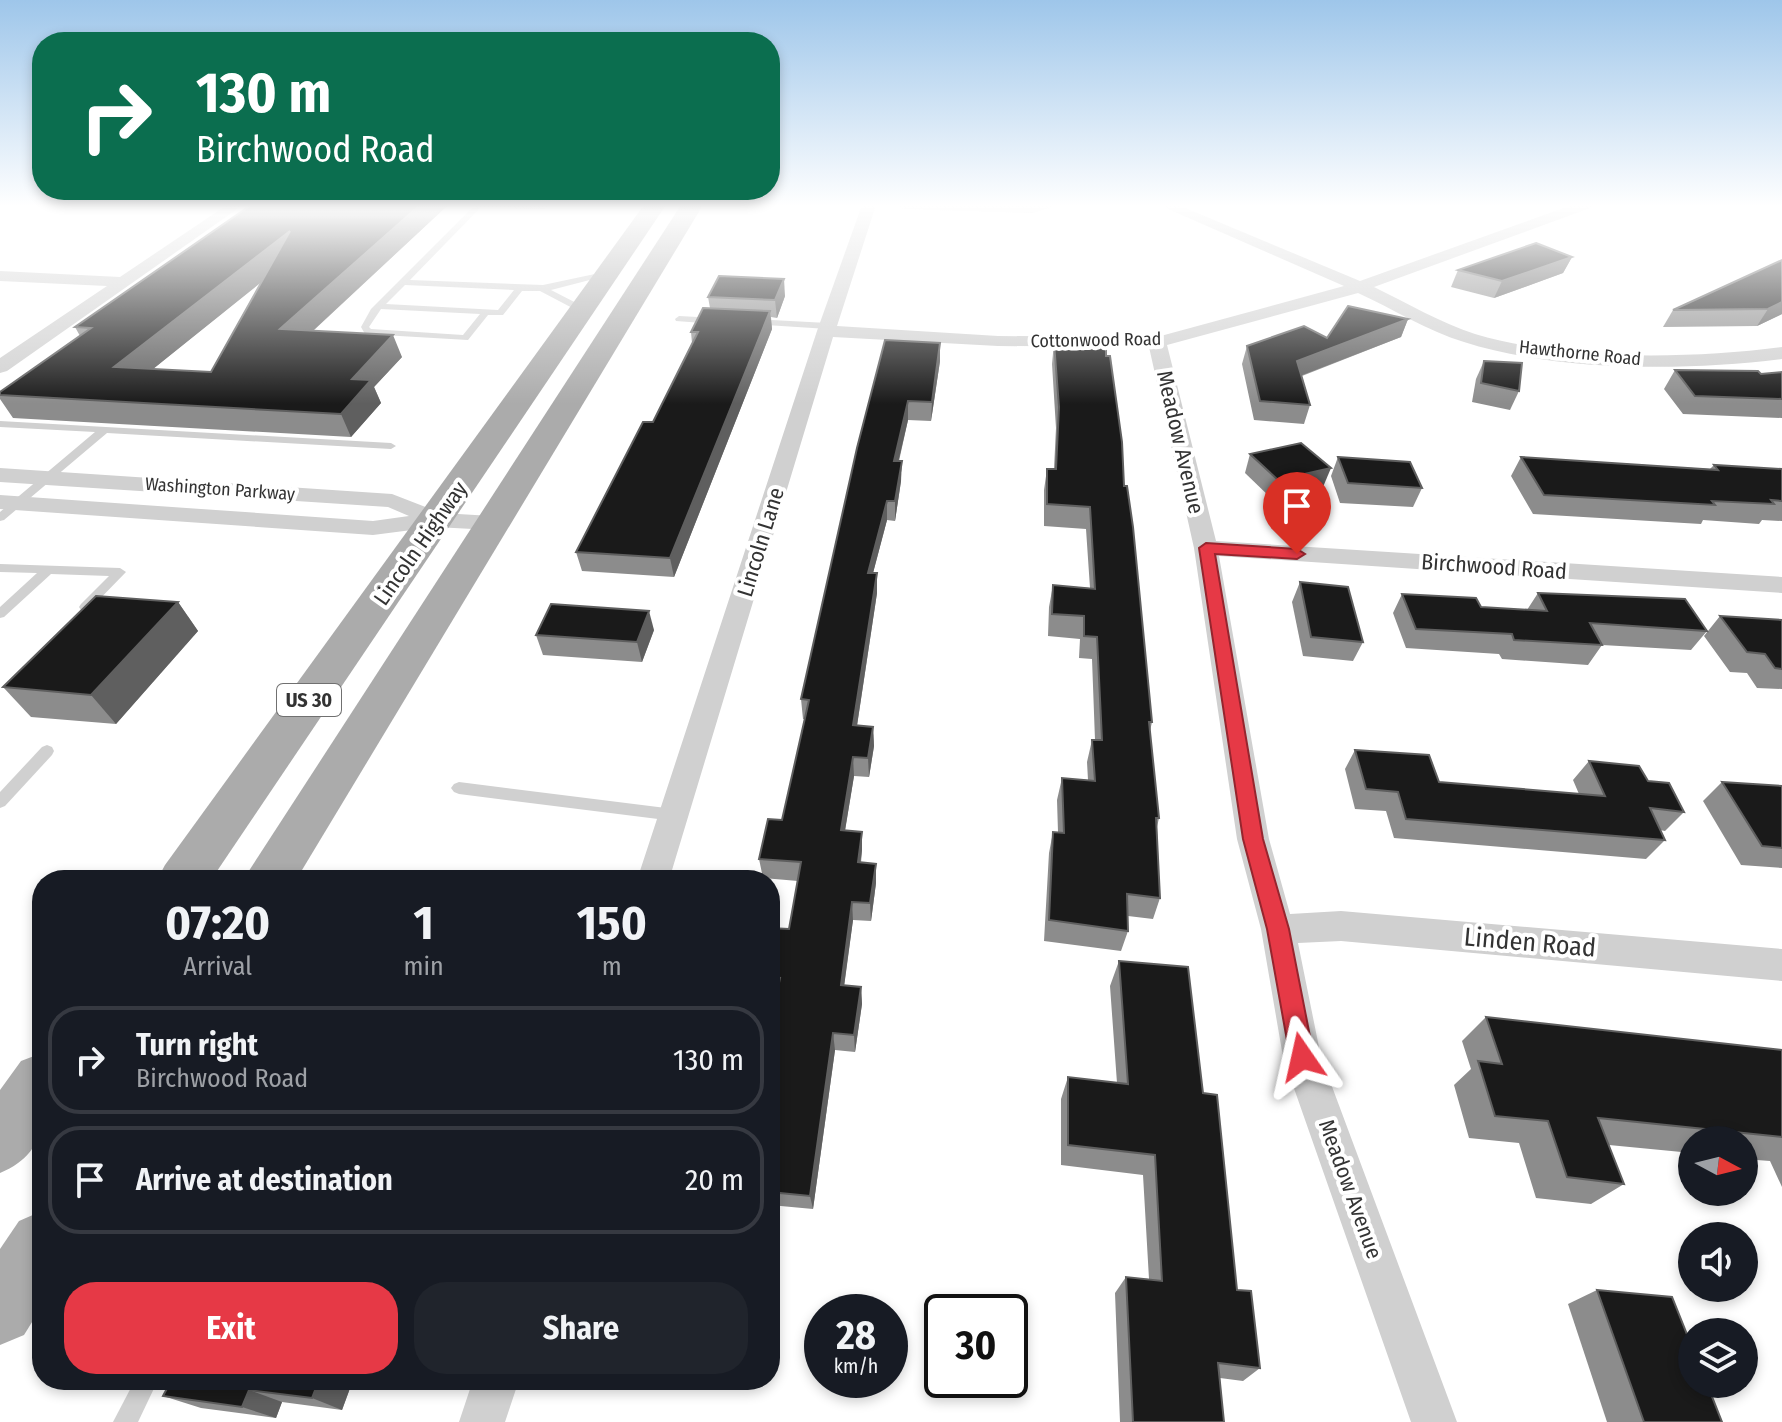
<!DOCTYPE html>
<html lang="en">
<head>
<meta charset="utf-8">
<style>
	body { margin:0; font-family:"Fira Sans Condensed",sans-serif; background:#20242c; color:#f1f3f6; height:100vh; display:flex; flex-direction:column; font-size:30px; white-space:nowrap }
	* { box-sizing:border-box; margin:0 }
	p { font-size:26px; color:#9ea1a6 }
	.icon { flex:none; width:44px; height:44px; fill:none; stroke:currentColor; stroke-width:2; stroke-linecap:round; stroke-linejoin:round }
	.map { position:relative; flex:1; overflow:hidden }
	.details { position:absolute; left:32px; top:870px; width:748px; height:520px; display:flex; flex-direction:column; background:#171b24; border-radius:32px; box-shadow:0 4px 12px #0003 }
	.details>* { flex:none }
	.banner { position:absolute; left:32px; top:32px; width:748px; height:168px; border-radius:32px; box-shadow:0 4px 12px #0003; background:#0b6e4f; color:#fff; overflow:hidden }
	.needle { width:52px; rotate:97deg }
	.tools { position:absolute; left:1678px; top:1126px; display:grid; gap:16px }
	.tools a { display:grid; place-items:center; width:80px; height:80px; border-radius:50%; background:#171b24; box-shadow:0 4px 12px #0003; font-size:40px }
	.speed { position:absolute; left:804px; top:1294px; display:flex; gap:16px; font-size:40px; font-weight:700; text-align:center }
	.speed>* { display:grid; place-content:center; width:104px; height:104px; border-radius:50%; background:#171b24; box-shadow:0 4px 12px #0003; line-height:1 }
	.speed small { font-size:20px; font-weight:400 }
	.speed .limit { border:4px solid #111; border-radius:12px; background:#fff; color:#111 }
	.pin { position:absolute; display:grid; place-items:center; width:68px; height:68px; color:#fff; margin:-82px -34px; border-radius:50% 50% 50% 0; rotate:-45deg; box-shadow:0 0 8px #0007 }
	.pin .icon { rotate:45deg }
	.me { position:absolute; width:88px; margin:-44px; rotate:349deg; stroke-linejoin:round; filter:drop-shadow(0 0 6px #0008) }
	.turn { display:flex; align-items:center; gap:28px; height:168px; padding:0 32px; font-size:36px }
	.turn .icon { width:104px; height:104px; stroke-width:2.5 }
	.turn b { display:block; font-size:56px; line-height:68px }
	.eta { display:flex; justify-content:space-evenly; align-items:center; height:136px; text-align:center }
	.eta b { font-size:48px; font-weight:700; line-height:56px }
	.button { display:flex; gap:16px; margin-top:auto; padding:16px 32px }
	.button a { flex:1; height:92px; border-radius:32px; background:#e63946; color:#fff; font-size:32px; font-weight:700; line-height:92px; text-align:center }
	.button a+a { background:#20242c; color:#f1f3f6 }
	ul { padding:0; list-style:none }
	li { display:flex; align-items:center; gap:24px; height:108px; margin:0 16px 12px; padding:0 16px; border:4px solid #363941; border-radius:32px }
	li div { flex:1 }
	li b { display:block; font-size:30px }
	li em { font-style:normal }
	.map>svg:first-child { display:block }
</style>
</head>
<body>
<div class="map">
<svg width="1782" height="1422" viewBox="0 0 1782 1422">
	<rect width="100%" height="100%" fill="#fff"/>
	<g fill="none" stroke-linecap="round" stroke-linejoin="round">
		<g fill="#d0d0d0" fill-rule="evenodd">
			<path d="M475,205h70l4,2 -4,2 -64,-2 -71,73 133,5 66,-14v4l-58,15 35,18v4h-6l-40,-21h-18l-19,24h-15l-20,25 -103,-6 -4,-7 10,-18zM405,285l109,5 -16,20 -112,-6zM381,309l99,5 -17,21 -92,-6 -2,-2z"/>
			<polygon points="679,316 716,318 720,321 716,324 676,321 675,319"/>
			<polygon points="753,319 828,323 832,326 828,329 750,324 749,322"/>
			<polygon points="0,421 391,443 396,446 391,449 107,433 4,520 0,521 0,512 95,432 0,427"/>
			<polygon points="0,564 120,568 126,572 89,610 81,610 79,607 81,604 109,576 51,574 4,617 0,618 0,607 37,573 0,572"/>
			<polygon points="47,745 52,747 54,751 52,755 5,806 0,808 0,792 42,747"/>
			<polygon points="459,782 674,809 679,811 682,815 679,819 674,821 459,794 454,792 451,788 454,784"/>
			<polygon points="135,1380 158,1380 138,1422 113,1422"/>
		</g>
		<g fill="#d0d0d0" fill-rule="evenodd">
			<polygon points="227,205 243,205 7,371 0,373 0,358 107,286 0,281 0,271 120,277"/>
			<path d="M862,205h14l-39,121 161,10 159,1 187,-51 -185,-81h19l182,76 212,-76h20l-2,3 -216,79c33,16 67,36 101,47 90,27 214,25 307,13v12c-96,12 -225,13 -318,-17 -36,-11 -71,-33 -106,-49l-191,52 49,196 566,36v16l-563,-37 50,283 21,75 51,-3 441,38v32l-441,-40 -43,2 23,114 136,365h-46l-128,-365 -22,-128 -24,-90 -43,-291 -45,-201 -151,-1 -165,-9 -164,543h-32l180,-549z"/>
			<polygon points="897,205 1059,205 1032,213 904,209"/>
			<polygon points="0,468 392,494 441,513 492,516 500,518 504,523 500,528 492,530 435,527 373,535 0,509 0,495 373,521 409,516 388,507 0,482"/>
			<polygon points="473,1380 519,1380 505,1422 459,1422"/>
		</g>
		<g fill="#ababab" fill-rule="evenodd">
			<polygon points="644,205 666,205 211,880 157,880 165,865"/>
			<polygon points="681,205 703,205 296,880 243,880"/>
			<path d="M42,1053c0,51 14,97 -42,120v-83l21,-29z"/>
			<polygon points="42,1211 42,1306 24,1335 0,1345 0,1249 19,1221"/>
		</g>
	</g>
	<g fill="#8c8c8c" fill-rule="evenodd">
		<path d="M448,205l-135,126 89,26 -28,30 7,16 -30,34 -338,-19 -13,-19v-7l80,-56 -5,-9zM261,282l-50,90 -58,-3z"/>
		<polygon points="1572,257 1563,273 1494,298 1451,287 1458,270"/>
		<polygon points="1782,260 1782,314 1757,326 1663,327 1673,310"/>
		<polygon points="785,296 777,318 771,317 772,329 674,577 582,571 576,552 653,422 692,343 691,332 710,308 708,297"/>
		<polygon points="1408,319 1401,337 1302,376 1310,405 1304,424 1254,420 1242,364 1247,346 1327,338"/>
		<polygon points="885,340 940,361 931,421 908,420 899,461 901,481 895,521 887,520 873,573 877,573 877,593 857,726 873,727 874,746 869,777 854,776 845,830 862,850 861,863 876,864 876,883 871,921 853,920 844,985 861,987 862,1004 855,1052 835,1050 813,1209 770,1205 770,1028 777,995 770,994 770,928 789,929 798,881 763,878 759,859 782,820 805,719 803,719 801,699"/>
		<polygon points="1054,343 1106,356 1152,722 1150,731 1159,818 1157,827 1160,898 1153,919 1128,916 1128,931 1121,951 1044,941 1049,853 1053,832 1058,832 1057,800 1062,778 1088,780 1087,762 1092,740 1095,740 1092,659 1079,658 1080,639 1048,636 1049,607 1053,585 1090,588 1086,529 1044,526 1044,490 1047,469 1054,469 1056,428 1052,364"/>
		<polygon points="1484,361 1519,391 1510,410 1472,402 1476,379"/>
		<polygon points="1675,370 1761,374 1782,372 1782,418 1683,414 1664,389"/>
		<polygon points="1250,454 1323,487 1272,499 1245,473"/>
		<polygon points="1338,457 1422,488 1413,507 1340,503 1331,476"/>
		<polygon points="1521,457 1710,469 1714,465 1782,469 1782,521 1762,520 1759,524 1703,520 1701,524 1533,514 1511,476"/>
		<polygon points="1300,582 1363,642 1353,661 1303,656 1292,602"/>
		<polygon points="1538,593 1707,631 1691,650 1602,645 1588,665 1502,659 1499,654 1406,648 1393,613 1402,594 1481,607 1527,610"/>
		<polygon points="178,602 198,631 116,724 31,717 3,687"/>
		<polygon points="1720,616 1782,620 1782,689 1757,688 1747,673 1730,672 1704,636"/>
		<polygon points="654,630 642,662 543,655 536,635"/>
		<polygon points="1355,750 1439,782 1579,794 1573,780 1589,761 1648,781 1684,812 1665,831 1660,830 1665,840 1646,859 1394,838 1386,811 1355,809 1345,769"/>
		<polygon points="1722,782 1782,786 1782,868 1741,865 1703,801"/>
		<polygon points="1119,961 1203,1093 1237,1290 1260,1368 1243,1381 1220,1378 1224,1422 1120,1422 1115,1293 1126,1277 1149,1279 1143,1175 1061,1165 1061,1099 1068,1077 1117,1083 1110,986"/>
		<polygon points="1486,1017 1782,1050 1782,1187 1770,1161 1744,1159 1744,1140 1692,1140 1692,1153 1609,1145 1624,1184 1591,1204 1536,1198 1519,1143 1469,1138 1454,1085 1471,1069 1462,1041"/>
		<polygon points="1597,1290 1722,1422 1607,1422 1568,1304"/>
		<polygon points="149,1380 353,1380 342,1410 282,1402 276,1418 201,1408 163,1396 168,1387"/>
	</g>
	<g fill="#5f5f5f">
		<polygon points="420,205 448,205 290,352 280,329"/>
		<polygon points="290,231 299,252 128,389 114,367"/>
		<polygon points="1572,257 1563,273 1494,298 1502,281"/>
		<polygon points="784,279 785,296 777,318 775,300"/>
		<polygon points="1782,302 1782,314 1757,326 1768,309"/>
		<polygon points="770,311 772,329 674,577 670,558"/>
		<polygon points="1408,319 1401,337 1292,379 1297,361"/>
		<polygon points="393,335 402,357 374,387 381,403 351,437 341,414 352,379"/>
		<polygon points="940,343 940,361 931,421 932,402"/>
		<polygon points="908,401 908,420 894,480 894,461"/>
		<polygon points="902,461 901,481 895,521 895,501"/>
		<polygon points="1331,468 1323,487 1272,499 1278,480"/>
		<polygon points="887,501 887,520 868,592 868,573"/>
		<polygon points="877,573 877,593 854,745 853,725"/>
		<polygon points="178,602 198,631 116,724 91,695"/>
		<polygon points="649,611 654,630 642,662 637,642"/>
		<polygon points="873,727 874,746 869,777 868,758"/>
		<polygon points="853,757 854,776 842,849 841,830"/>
		<polygon points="862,832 862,850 858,881 858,862"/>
		<polygon points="876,864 876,883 871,921 870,903"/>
		<polygon points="852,902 853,920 842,1002 841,985"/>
		<polygon points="861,987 862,1004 855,1052 854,1035"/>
		<polygon points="833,1033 835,1050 813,1209 810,1196"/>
		<polygon points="319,1380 353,1380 342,1410 312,1398"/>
		<polygon points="249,1390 282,1402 276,1418 242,1407"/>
	</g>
	<g fill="#1a1a1a" stroke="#5f5f5f" stroke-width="2" fill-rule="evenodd">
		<path d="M251,205h169l-140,124 113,6 -41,44 19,1 -30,34 -341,-19v-3l91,-64 -16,-1zM290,231l-79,141 -97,-5z"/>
		<polygon points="1536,243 1572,257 1502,281 1458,270"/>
		<polygon points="1782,260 1782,302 1768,309 1673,310"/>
		<polygon points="719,276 784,279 775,300 708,297"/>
		<polygon points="1348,306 1408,319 1297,361 1310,405 1260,401 1247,346 1304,326 1327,338"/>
		<polygon points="703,308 770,311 670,558 576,552 643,422 653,422 698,332 691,332"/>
		<polygon points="885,340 940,343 932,402 908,401 894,461 902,461 895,501 887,501 868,573 877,573 853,725 873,727 868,758 853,757 841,830 862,832 858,862 876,864 870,903 852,902 841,985 861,987 854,1035 833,1033 810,1196 770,1192 770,1028 780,978 770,977 770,928 789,929 801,862 759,859 768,819 782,820 809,700 801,699 857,448"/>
		<polygon points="1054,343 1106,346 1106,356 1110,356 1122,442 1124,486 1127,486 1133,527 1152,722 1149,722 1159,818 1156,818 1160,898 1127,894 1128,931 1049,920 1053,832 1064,833 1062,778 1095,781 1092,740 1102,740 1097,637 1084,636 1084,616 1052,614 1053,585 1095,589 1090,507 1047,504 1047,469 1056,469 1059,407"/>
		<polygon points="1484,361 1522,363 1519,391 1481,383"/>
		<polygon points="1675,370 1758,371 1761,374 1782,372 1782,399 1695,396"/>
		<polygon points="1301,443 1331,468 1278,480 1250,454"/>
		<polygon points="1338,457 1410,462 1422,488 1348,483"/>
		<polygon points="1521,457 1718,470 1714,465 1782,469 1782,501 1771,500 1774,504 1712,501 1715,505 1544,495"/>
		<polygon points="1300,582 1348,587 1363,642 1311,637"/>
		<polygon points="1538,593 1685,599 1707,631 1590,623 1602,645 1514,640 1512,634 1416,629 1402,594 1476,598 1481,607 1547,611"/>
		<polygon points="96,596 178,602 91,695 3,687"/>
		<polygon points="551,604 649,611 637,642 536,635"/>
		<polygon points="1720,616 1782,620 1782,669 1775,668 1765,654 1747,652"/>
		<polygon points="1355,750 1429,755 1439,782 1605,796 1589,761 1639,766 1648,781 1669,783 1684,812 1650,808 1665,840 1406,819 1398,792 1366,789"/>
		<polygon points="1722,782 1782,786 1782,848 1762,846"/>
		<polygon points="410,871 506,880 405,880"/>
		<polygon points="1119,961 1188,967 1203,1093 1217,1095 1237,1290 1251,1291 1260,1368 1218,1363 1224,1422 1133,1422 1126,1277 1162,1281 1155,1155 1068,1145 1068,1077 1128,1084"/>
		<polygon points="1486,1017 1782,1050 1782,1137 1598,1118 1624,1184 1567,1177 1548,1121 1495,1116 1478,1061 1502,1064"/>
		<polygon points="1597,1290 1672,1297 1692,1347 1692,1384 1707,1384 1722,1422 1644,1422"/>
		<polygon points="166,1380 319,1380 312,1398 249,1390 242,1407 163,1396 171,1381"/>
	</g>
	<linearGradient id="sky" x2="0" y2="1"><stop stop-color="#9ec6ea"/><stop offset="0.51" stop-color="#fff"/><stop offset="1" stop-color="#fff" stop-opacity="0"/></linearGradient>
	<rect width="1782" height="404" fill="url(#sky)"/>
	<polygon fill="#e63946" stroke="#96252e" stroke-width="2" points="1206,543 1297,549 1305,554 1297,559 1215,554 1263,839 1289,929 1314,1057 1311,1065 1302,1068 1293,1065 1290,1057 1267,929 1243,839 1199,548"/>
	<g text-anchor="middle" stroke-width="8" stroke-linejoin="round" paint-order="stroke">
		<g font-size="18" fill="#333" stroke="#fff">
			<text transform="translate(1096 340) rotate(-1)" y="6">Cottonwood Road</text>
			<text transform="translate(1580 353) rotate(6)" y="6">Hawthorne Road</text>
			<text transform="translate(220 489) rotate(4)" y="6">Washington Parkway</text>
		</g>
		<rect fill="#fff" stroke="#707070" stroke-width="2" x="277" y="684" width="64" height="32" rx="6"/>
		<g font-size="20" font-weight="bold" fill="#333">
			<text x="309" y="707">US 30</text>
		</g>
		<g font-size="22" fill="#333" stroke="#fff">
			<text transform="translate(1181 442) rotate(77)" y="8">Meadow Avenue</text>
			<text transform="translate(760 542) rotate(-73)" y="8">Lincoln Lane</text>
			<text transform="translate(420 543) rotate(-55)" y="8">Lincoln Highway</text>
			<text transform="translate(1494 566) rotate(4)" y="8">Birchwood Road</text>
			<text transform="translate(1351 1189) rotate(70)" y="8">Meadow Avenue</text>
		</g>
		<g font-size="26" fill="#333" stroke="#fff">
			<text transform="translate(1530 942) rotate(5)" y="9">Linden Road</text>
		</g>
	</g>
</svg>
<div class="tools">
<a><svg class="needle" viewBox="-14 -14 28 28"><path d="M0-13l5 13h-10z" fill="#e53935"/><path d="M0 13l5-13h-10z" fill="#9ea1a6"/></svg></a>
<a><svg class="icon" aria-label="sound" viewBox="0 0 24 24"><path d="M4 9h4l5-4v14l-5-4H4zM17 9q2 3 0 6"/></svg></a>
<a><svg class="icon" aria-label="layers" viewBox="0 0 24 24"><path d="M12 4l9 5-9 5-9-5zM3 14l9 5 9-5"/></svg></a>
</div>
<div class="speed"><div>28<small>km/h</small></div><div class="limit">30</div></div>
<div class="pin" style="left:1297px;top:554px;background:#d93025"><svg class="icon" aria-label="arrive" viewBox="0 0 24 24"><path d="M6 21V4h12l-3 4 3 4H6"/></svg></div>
<svg class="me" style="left:1302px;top:1057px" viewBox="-20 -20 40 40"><path d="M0-17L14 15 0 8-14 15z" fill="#e63946" stroke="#fff" stroke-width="4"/></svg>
<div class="banner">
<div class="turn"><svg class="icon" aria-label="right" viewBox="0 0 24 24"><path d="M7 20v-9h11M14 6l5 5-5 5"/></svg><div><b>130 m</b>Birchwood Road</div></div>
</div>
<section class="details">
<div class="eta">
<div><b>07:20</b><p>Arrival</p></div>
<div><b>1</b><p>min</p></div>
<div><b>150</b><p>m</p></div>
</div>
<ul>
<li><svg class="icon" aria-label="right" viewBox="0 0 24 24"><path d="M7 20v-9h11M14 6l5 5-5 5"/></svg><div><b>Turn right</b><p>Birchwood Road</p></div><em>130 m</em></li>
<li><svg class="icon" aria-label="arrive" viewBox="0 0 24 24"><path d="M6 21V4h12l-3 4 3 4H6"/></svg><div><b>Arrive at destination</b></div><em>20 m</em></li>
</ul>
<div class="button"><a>Exit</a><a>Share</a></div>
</section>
</div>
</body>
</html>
